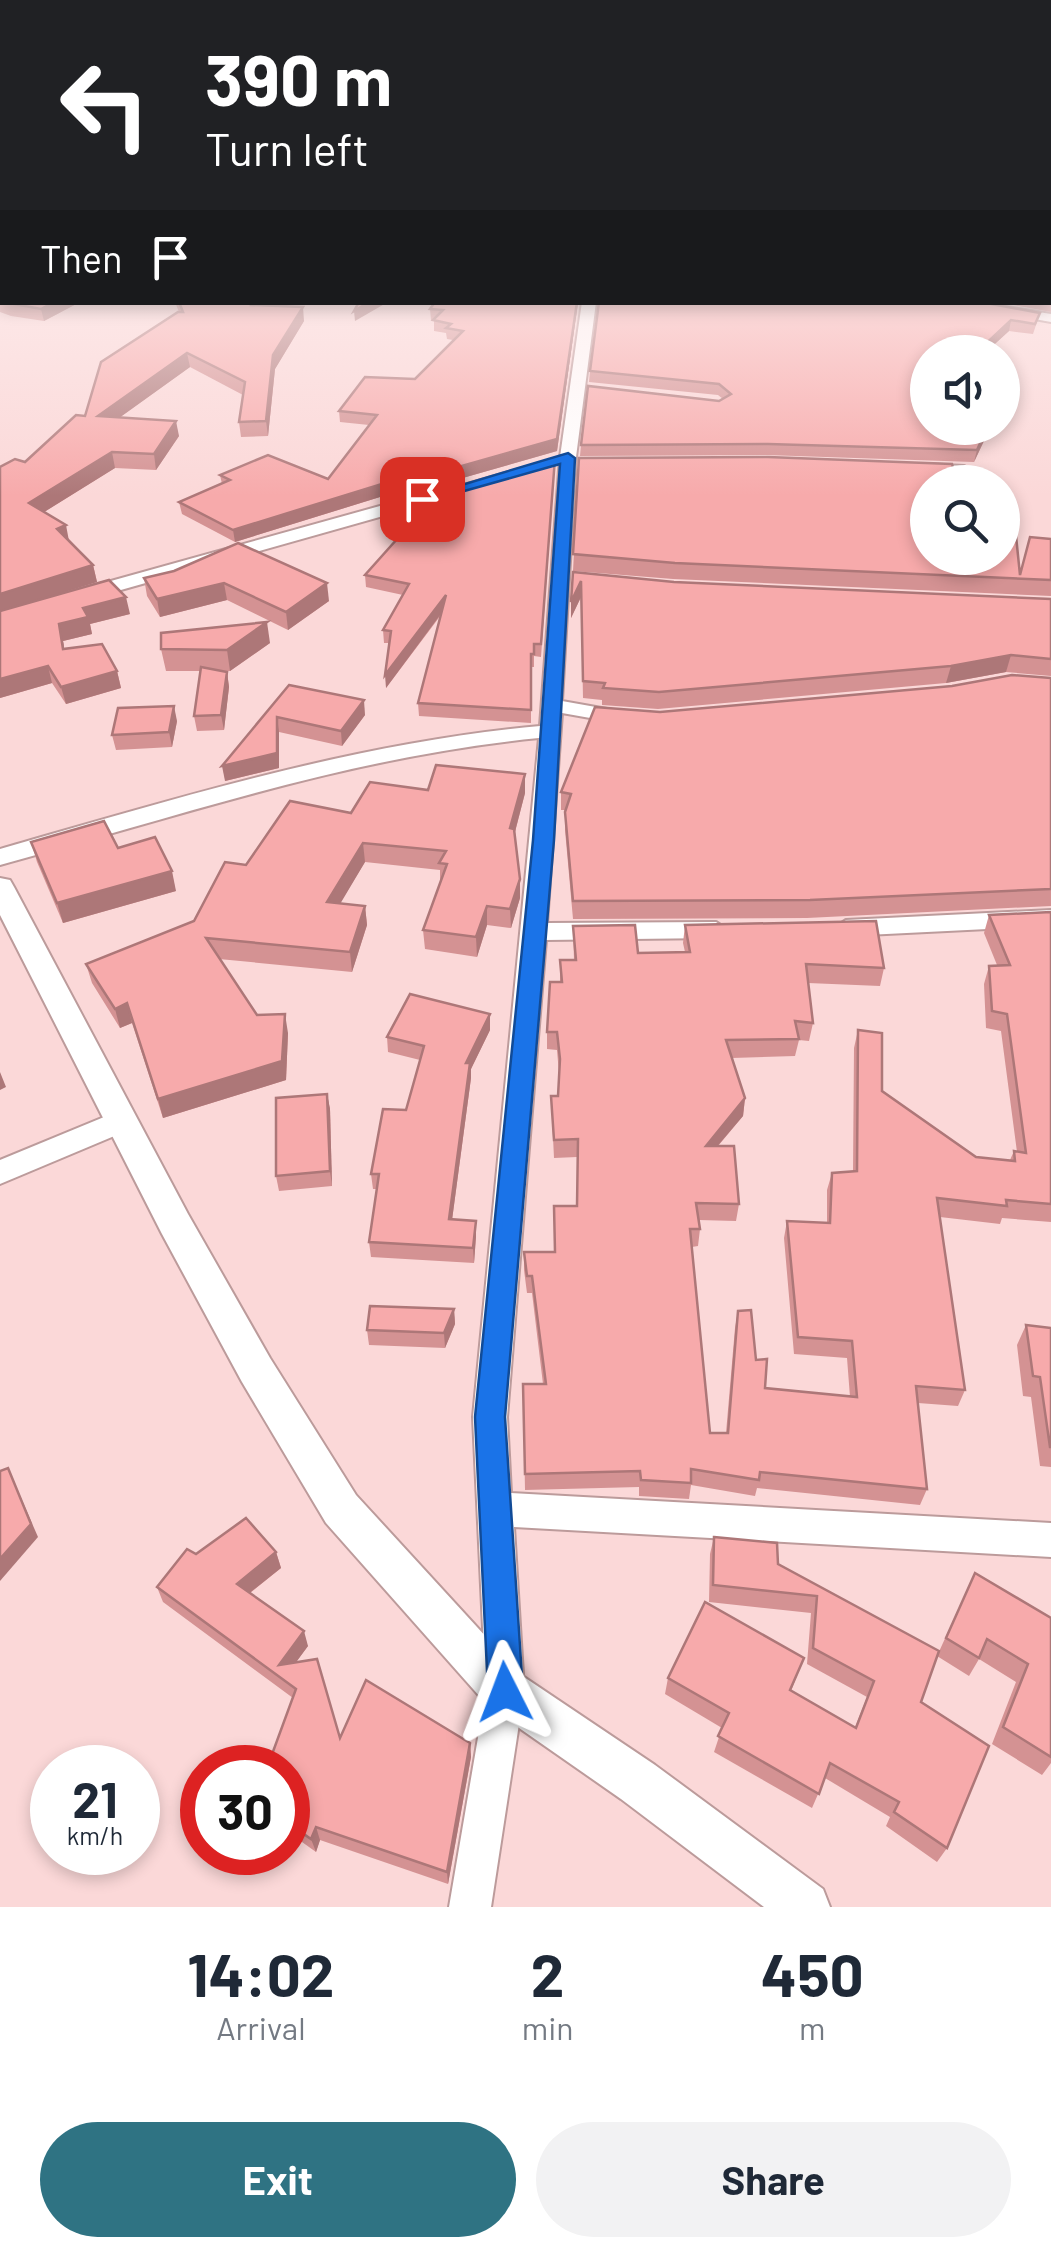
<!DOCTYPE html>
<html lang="en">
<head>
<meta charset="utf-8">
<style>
	body { margin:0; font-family:Barlow,sans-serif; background:#f2f2f3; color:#1f2937; height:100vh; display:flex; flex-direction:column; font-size:38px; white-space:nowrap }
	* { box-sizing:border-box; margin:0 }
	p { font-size:32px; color:#747a83 }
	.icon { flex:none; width:55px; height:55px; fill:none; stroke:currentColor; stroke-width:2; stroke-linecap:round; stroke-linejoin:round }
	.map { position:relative; height:1907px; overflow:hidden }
	.side { display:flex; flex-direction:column; background:#fff; flex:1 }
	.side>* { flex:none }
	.guide { position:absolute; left:0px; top:0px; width:1052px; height:305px; box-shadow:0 5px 15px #0003; background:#202124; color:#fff; overflow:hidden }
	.fabs { position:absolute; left:910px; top:335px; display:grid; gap:20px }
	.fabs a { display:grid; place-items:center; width:110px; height:110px; border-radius:50%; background:#fff; box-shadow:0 5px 15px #0003; font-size:50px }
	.speed { position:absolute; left:30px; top:1745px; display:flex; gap:20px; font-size:50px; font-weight:700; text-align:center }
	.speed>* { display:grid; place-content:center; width:130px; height:130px; border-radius:50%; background:#fff; box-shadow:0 5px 15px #0003; line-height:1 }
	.speed small { font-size:25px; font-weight:400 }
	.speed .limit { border:15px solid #d22; background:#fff; color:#111 }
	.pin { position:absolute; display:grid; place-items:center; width:85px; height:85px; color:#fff; margin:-42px; border-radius:20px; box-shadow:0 5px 15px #0006 }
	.me { position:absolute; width:110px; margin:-55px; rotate:357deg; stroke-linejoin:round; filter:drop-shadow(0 0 8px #0008) }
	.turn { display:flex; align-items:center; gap:35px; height:210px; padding:0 40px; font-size:45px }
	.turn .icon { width:130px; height:130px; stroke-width:2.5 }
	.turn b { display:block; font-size:70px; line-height:85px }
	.then { display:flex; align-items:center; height:95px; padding:0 40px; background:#0003; gap:20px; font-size:38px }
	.eta { display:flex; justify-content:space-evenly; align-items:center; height:170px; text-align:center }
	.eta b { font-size:60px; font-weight:700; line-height:70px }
	.primary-button { display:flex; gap:20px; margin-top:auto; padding:20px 40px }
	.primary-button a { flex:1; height:115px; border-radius:60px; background:#2f7383; color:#fff; font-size:40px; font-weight:700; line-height:115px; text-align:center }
	.primary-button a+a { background:#f2f2f3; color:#1f2937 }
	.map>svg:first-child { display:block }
</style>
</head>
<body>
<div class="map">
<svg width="1051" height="1907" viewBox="0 0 1051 1907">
	<rect width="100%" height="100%" fill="#fbd8d8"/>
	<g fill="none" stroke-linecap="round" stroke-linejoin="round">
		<g stroke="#bc9b9b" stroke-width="4">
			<g id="minor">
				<rect x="0" y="247" width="2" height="8"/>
				<path d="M582,302h14l-20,155 -14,244 62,11 10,6 -10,6 -62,-11 -15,210 169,-1 12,8 -12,8 -170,2 -39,477 4,76 540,30v34l-537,-30 10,164 -33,216h-42l37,-216 -13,-274 66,-679c-187,18 -359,78 -539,127v-16c178,-51 354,-106 540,-123l20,-269z"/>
				<polygon points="938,302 974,302 1051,314 1051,322"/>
				<polygon points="923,464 964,466 972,471 964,476 917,472 917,466"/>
				<polygon points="448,487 454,488 454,496 89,599 82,601 73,595 75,591"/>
				<polygon points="1051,910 1051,926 846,936 834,928 846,920"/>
				<polygon points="121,1110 131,1113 135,1121 131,1129 0,1184 0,1160"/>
			</g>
		</g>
		<g stroke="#bc9b9b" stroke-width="4">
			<polygon id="tertiary" points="0,878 10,880 14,887 188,1214 270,1358 356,1495 521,1675 655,1765 823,1889 830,1907 764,1907 621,1799 489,1707 326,1523 242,1382 162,1234 0,915"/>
		</g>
		<use href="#minor" fill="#fff" fill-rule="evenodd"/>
		<use href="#tertiary" fill="#fff" fill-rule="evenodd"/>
	</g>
	<g fill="#d49293">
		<polygon points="1050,229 1051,312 998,302 1050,302"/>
		<polygon points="0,272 2,302 80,302 44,321 11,316 0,312"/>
		<polygon points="175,302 262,302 260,305 304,321 275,369 268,436 241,437 239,422 243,395 190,367 120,417 179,436 156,470 115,468 44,512 93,565 97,582 33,601 130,614 90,624 92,634 63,641 64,648 117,671 121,688 66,704 52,683 0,698 0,467 25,462 85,416 179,312"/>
		<polygon points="423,302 578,302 557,451 438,485 438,479 235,542 182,514 179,502 222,484 220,475 328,479 369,425 340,422 339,411 415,379 453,340 447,339 446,333 434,331 434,320 431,320 430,309 434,304"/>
		<polygon points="1040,313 1033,334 1009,331 986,352 928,352 928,428 990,428 974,462 766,455 580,456 581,445 723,399 718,395 589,382 590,371"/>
		<polygon points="555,458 541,657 534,656 534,667 531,667 531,723 419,716 418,703 441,615 386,688 389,643 384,643 383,630 403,595 366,587 365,575 414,520 412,519 411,507"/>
		<polygon points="579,458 928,558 1020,575 1051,539 1051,596 673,579 573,571"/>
		<polygon points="174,571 329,601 288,630 227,600 160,617 147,596 144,578"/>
		<polygon points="573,572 674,582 1051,599 1051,676 1006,672 946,683 658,709 602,705 602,700 583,698 581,597 571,618"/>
		<polygon points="270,643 230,671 222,671 227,672 229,687 224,730 197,731 194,716 201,671 166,671 161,649"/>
		<polygon points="1051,678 1051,906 807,918 573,919 565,830 566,810 561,810 561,792 660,712"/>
		<polygon points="289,685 365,715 342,746 279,732 279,768 225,781"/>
		<polygon points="177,721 172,747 116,750 112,735"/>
		<polygon points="428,790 525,793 515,832 520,898 511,928 487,925 477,957 425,949 423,930 440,882 440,870 365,862 340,903 365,906 367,925 352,972 219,959 257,1015 288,1033 286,1080 163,1118 132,1023 120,1028 92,983 86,964 194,921 246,865 351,813"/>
		<polygon points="31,842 176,891 63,923 37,862"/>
		<polygon points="1051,912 1051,1222 1002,1218 1000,1224 940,1217 965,1390 958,1406 918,1403 927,1489 920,1505 757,1488 755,1496 691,1485 689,1499 639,1496 639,1487 525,1490 523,1384 543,1384 532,1293 527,1293 524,1270 524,1252 555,1252 554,1206 577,1206 577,1157 554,1158 551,1096 558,1096 559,1074 557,1050 547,1049 547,1032 560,982 560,960 574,960 573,926 638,953 685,952 683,943 685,925 884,968 880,986 808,983 813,1023 809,1041 799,1040 795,1056 732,1058 745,1098 743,1116 718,1146 739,1204 736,1221 699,1220 700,1229 698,1246 692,1247 710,1433 726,1433 735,1328 738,1311 765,1388 850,1397 847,1358 794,1354 784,1238 787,1221 827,1223 827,1190 832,1173 853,1172 854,1048 858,1030 882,1091 976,1157 1010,1160 1014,1151 1017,1152 1001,1031 986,1028 984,984 989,966 997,965 984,933 989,915"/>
		<polygon points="490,1014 490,1030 471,1069 471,1078 452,1220 476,1236 474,1263 371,1257 369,1242 377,1189 373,1189 371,1174 406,1110 420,1060 388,1052 387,1037"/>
		<polygon points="327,1094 330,1109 332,1186 279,1191 276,1176"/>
		<polygon points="454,1309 455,1324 445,1348 369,1345 367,1330"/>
		<polygon points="1026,1325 1051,1328 1051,1467 1040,1466 1031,1397 1023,1396 1017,1345"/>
		<polygon points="714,1537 778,1564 939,1651 921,1702 947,1848 937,1862 886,1826 890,1817 825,1778 812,1808 714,1752 722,1728 665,1694 668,1678 804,1658 791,1691 855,1727 867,1697 807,1664 811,1613 709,1602 710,1554"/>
		<polygon points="276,1552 281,1568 250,1593 308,1646 296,1662 340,1738 470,1743 471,1757 448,1884 320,1840 316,1852 288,1832 288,1768 293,1698 163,1602 157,1587 196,1554"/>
		<polygon points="975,1573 1051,1618 1051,1763 1042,1775 992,1744 1016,1682 979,1659 969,1676 937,1656"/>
	</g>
	<g fill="#ad7778">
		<polygon points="54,302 80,302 44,321 41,309"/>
		<polygon points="369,302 388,302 355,321 354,311"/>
		<polygon points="577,302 578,302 557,451 438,485 438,479 235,542 233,530 443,465"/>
		<polygon points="303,307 304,321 275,369 268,436 266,421 273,355"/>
		<polygon points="1011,320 1009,331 986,352 977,352"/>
		<polygon points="187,353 190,367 101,431 98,416"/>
		<polygon points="176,421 179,436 156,470 154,454"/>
		<polygon points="987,428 990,428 974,462 977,450"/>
		<polygon points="112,452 115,468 33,519 29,503"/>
		<polygon points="66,525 69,541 57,529"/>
		<polygon points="93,565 97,582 0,612 0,594"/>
		<polygon points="581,581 581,597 571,618 571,602"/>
		<polygon points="224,583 227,600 160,617 157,599"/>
		<polygon points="327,583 329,601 288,630 286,612"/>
		<polygon points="446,595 446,607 386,688 385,675"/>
		<polygon points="126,597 130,614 90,624 92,634 63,641 67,666 59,624 83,608"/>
		<polygon points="267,622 270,643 230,671 227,650"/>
		<polygon points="1011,655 1006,672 946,683 951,666"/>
		<polygon points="48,666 52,683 0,698 0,679"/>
		<polygon points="117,671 121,688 66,704 61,687"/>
		<polygon points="227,672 229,687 224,730 221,715"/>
		<polygon points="364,700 365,715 342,746 341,731"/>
		<polygon points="174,706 177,721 172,747 169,732"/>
		<polygon points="277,717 279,732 279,768 225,781 222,766"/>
		<polygon points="525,774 525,793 511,847 510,828"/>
		<polygon points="363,843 365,862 330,921 327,902"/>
		<polygon points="172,871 176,891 63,923 57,903"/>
		<polygon points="520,879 520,898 511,928 510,909"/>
		<polygon points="365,906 367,925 352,972 350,952"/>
		<polygon points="487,906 487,925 477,957 476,937"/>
		<polygon points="127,1003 132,1023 120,1028 115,1009"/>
		<polygon points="285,1014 288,1033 286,1080 163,1118 158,1099"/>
		<polygon points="490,1014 490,1030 471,1069 471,1078 450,1235 449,1219 466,1063"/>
		<polygon points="0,1072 6,1087 0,1090"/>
		<polygon points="327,1094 330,1109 332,1186 330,1171"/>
		<polygon points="745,1098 743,1116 703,1163 706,1146"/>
		<polygon points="476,1221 476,1236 474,1263 473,1248"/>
		<polygon points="454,1309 455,1324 445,1348 444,1333"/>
		<polygon points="8,1468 38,1537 0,1581 0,1559"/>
		<polygon points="276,1552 281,1568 242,1599 237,1584"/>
		<polygon points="304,1631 308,1646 283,1680 279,1665"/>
		<polygon points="470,1743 471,1757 448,1884 447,1872"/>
		<polygon points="316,1827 320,1840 316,1852 311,1839"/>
	</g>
	<g fill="#f7aaab" stroke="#ad7778" stroke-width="2.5">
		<rect x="1050" y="229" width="1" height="72"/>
		<polygon points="0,272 2,272 2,302 0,301"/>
		<polygon points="3,302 54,302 41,309"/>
		<polygon points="179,302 252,302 251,305 303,307 273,355 266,421 239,422 245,382 187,353 98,416 176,421 154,454 112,452 29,503 66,525 57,529 93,565 0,594 0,467 15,459 25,462 76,415 85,416 101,362 178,312 183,312"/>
		<polygon points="359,302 369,302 354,311"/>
		<polygon points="435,302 577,302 557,439 437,473 443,465 233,530 179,502 230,480 220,475 268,455 328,479 377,415 339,411 365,377 415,379 463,331 446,328 451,324 433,320 443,310 430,309"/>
		<polygon points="599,302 981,302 1040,313 1035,324 1011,320 977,352 928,352 928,428 987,428 977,450 768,444 581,445 588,386 719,401 731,394 719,384 590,371"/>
		<polygon points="768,457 952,464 957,482 928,482 928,558 1002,558 1002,525 1015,526 1020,575 1030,537 1051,539 1051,580 675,563 573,554 579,458"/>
		<polygon points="555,458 541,644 534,644 534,654 531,654 531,710 418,703 446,595 385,675 391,631 383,630 409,584 365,575 423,510 411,507 419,497"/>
		<polygon points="238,543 327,583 286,612 224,583 157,599 144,578 174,571"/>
		<polygon points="573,572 674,582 1051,599 1051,659 1011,655 951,666 659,692 603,688 605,683 583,681 581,581 571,602"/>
		<polygon points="109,580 126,597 83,608 88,617 59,624 63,649 102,644 117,671 61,687 48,666 0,679 0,611"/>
		<polygon points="267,622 227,650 161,649 161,633"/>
		<polygon points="201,667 227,672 221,715 194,716"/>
		<polygon points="1012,675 1051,678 1051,889 810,900 573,901 565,812 571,794 561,792 595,707 660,712 952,686"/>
		<polygon points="289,685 364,700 341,731 277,717 277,753 222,766"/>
		<polygon points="174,706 169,732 112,735 118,708"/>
		<polygon points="436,765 525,774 510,828 514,829 520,879 510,909 487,906 476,937 423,930 447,864 439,863 446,851 363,843 327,902 365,906 350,952 206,938 257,1015 285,1014 282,1061 158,1099 127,1003 115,1009 86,964 194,921 225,862 246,865 290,801 351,813 370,782 428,790"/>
		<polygon points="104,821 118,848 155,837 172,871 57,903 31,842"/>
		<polygon points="1051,912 1051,1204 1006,1200 1007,1206 937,1198 965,1390 916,1386 927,1489 760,1472 759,1480 691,1469 691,1483 641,1480 640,1471 525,1474 523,1384 546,1384 532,1276 527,1276 524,1252 555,1252 554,1206 577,1206 578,1139 554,1140 551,1096 558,1096 560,1059 557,1032 547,1032 550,982 562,982 560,960 576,960 573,926 635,925 638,953 690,952 685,925 876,921 884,968 806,964 813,1023 795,1021 799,1039 726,1040 745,1098 706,1146 734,1146 739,1204 696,1203 700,1229 690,1229 710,1433 728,1433 738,1311 751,1310 756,1360 767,1359 765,1388 857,1397 852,1341 798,1337 787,1221 830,1223 832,1173 857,1171 858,1030 882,1033 882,1091 976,1157 1015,1161 1014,1151 1026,1153 1007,1014 992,1011 989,966 1010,965 989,915"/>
		<polygon points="410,994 490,1014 466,1063 470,1063 449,1219 476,1221 473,1248 369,1242 379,1174 371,1174 383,1109 406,1110 424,1046 387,1037"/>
		<polygon points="327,1094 330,1171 276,1176 276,1098"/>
		<polygon points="370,1306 454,1309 444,1333 367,1330"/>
		<polygon points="1026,1325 1051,1328 1051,1447 1050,1447 1040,1377 1033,1376"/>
		<polygon points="8,1468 31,1524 0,1559 0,1471"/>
		<polygon points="246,1518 276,1552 237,1584 304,1631 279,1665 317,1659 340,1738 366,1680 470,1743 447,1872 316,1827 311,1839 288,1823 288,1768 267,1768 296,1689 157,1587 187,1549 196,1554"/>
		<polygon points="714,1537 777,1543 778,1564 939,1651 921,1702 989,1746 947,1848 894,1812 899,1802 830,1763 819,1794 718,1736 729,1713 668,1678 705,1602 804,1658 790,1690 856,1728 874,1681 813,1648 817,1596 713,1585"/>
		<polygon points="975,1573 1051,1618 1051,1757 1003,1727 1028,1664 987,1639 979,1658 946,1638"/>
	</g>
	<linearGradient id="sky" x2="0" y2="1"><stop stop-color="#73b8e0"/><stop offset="0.46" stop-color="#fdeded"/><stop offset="1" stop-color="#fdeded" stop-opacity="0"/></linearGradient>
	<rect width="1051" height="496" fill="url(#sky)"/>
	<polygon fill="#1a73e8" stroke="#114b97" stroke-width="2.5" points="568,453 575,458 554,840 505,1417 523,1692 518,1704 505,1709 493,1704 488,1692 475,1417 533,840 560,464 422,503 415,499"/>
</svg>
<div class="fabs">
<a><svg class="icon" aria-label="sound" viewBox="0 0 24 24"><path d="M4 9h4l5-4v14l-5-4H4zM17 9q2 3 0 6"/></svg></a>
<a><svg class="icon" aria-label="search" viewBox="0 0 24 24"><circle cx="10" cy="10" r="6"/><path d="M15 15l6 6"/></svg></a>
</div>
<div class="speed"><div>21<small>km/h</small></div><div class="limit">30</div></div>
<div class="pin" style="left:422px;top:499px;background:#d93025"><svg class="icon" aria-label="arrive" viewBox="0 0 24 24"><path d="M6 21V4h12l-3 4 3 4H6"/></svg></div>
<svg class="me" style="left:505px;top:1692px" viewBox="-20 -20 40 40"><path d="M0-17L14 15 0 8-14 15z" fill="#1a73e8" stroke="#fff" stroke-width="4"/></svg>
<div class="guide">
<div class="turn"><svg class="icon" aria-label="left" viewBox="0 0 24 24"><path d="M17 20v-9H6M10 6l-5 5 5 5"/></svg><div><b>390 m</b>Turn left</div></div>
<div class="then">Then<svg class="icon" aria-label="arrive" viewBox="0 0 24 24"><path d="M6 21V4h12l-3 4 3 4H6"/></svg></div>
</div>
</div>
<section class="side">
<div class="eta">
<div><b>14:02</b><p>Arrival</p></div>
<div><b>2</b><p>min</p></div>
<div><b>450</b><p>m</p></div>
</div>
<div class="primary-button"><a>Exit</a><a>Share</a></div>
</section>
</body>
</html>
